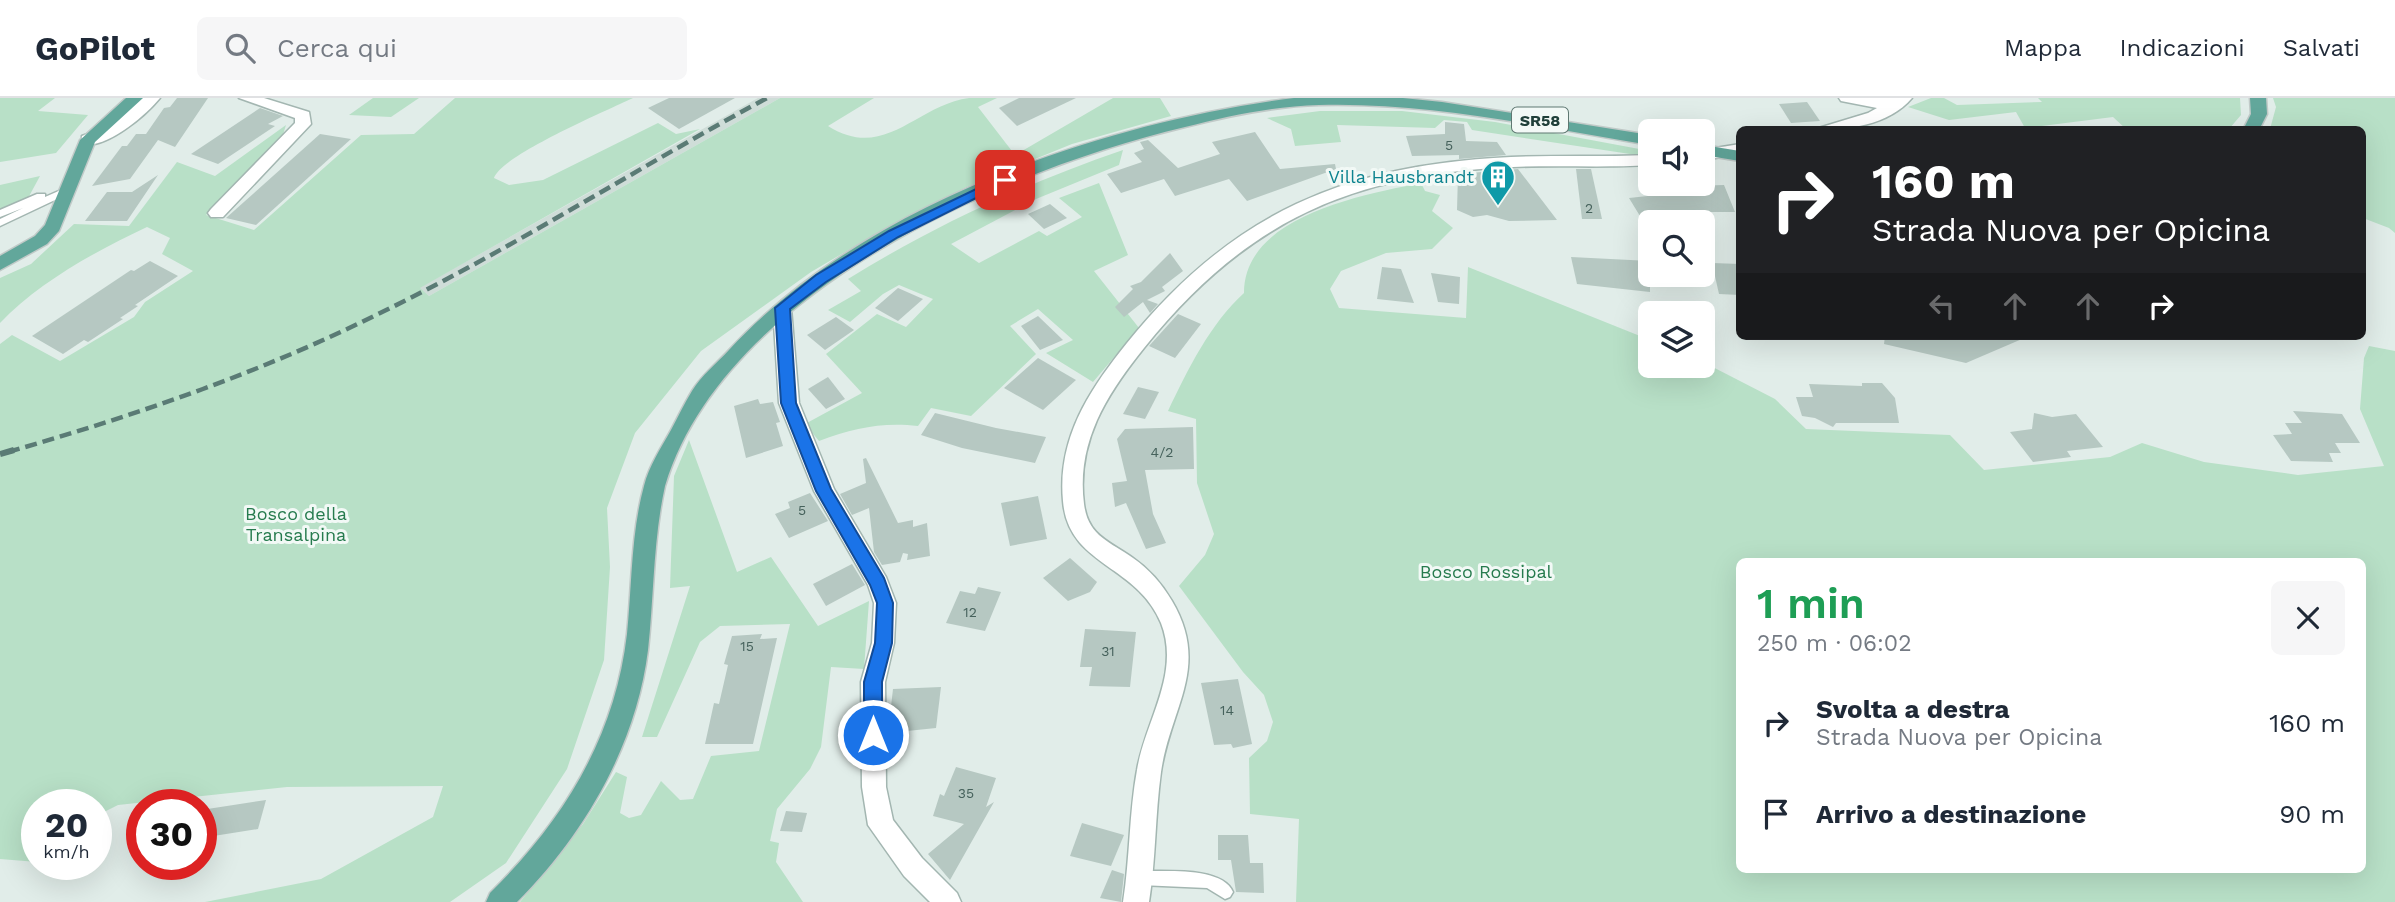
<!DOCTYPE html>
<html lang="it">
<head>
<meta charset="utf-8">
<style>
	body { margin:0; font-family:"Work Sans",sans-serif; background:#f6f6f7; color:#1f2937; height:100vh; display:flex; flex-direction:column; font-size:26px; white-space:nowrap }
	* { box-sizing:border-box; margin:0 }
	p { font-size:23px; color:#747a83 }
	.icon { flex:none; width:38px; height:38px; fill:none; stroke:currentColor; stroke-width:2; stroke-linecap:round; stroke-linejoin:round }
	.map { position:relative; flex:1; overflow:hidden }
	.drawer { position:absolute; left:1736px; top:460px; width:630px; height:315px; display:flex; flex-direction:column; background:#fff; border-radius:10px; box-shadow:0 7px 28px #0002 }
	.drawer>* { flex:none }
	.banner { position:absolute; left:1736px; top:28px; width:630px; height:214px; border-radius:10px; box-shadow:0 7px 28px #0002; background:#202124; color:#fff; overflow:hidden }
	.tools { position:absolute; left:1638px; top:21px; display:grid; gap:14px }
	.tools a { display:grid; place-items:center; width:77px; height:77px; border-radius:10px; background:#fff; box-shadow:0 7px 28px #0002; font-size:35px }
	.speed { position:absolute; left:21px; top:691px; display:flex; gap:14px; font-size:35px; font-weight:700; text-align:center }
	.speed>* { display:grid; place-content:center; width:91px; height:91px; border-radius:50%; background:#fff; box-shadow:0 7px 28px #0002; line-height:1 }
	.speed small { font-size:18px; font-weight:400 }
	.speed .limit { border:10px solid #d22; background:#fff; color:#111 }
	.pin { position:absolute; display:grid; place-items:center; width:60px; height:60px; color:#fff; margin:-30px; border-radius:14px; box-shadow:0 4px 10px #0006 }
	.me { position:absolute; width:77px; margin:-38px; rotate:0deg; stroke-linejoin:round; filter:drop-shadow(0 0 5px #0008) }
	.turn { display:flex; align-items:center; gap:24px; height:147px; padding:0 21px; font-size:32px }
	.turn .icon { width:91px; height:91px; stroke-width:2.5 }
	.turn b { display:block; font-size:49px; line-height:60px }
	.lanes { display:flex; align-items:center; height:66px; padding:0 21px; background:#0003; justify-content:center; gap:35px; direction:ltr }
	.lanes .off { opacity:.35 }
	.round { display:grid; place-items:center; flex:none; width:74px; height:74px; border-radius:10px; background:#f6f6f7 }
	.summary { display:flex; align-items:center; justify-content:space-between; height:119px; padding:0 21px }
	h1 { font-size:42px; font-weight:600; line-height:52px; color:#1e9e55 }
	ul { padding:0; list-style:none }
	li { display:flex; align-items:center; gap:21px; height:91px; padding:0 21px }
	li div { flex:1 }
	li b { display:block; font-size:26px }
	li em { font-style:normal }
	header { display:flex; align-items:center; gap:42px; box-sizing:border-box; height:98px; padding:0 35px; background:#fff; border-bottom:2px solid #e0e1e3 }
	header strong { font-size:33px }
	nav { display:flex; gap:38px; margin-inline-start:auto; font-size:24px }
	.search { width:490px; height:63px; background:#f6f6f7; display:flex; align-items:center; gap:18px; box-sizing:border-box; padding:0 24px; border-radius:10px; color:#747a83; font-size:26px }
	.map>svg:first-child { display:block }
</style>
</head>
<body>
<header>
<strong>GoPilot</strong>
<div class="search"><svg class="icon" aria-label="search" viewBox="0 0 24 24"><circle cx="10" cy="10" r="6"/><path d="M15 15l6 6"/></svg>Cerca qui</div>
<nav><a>Mappa</a><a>Indicazioni</a><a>Salvati</a></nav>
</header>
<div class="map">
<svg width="2395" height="804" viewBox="0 0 2395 804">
	<rect width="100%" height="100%" fill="#e1ede9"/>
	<polygon fill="#cfddd8" points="758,0 780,0 429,198 419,190"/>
	<g fill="#b8e0c7" fill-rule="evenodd">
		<polygon points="0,0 55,0 38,13 88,17 56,55 0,64"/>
		<polygon points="373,0 419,0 391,19 349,17"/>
		<path d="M455,0h178c-25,12 -131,57 -139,80l15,7 34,-5 115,-57 18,11 24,-5 -280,159 9,8 351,-198h94l-46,28c57,36 88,-21 141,-28 9,0 19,0 28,0l-19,9 37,48 98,-57h47l11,18 -99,28 -103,42 -78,39 -80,47 -110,79 -66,82 -28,75 3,59 -6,93 -37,109 -61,94 -56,39h-245l116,-23 112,-62 10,-31 -156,1 -169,18 -22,11v-11h-59v57l-37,-3v-515l12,-9 48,26 74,-44 11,-15 48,-31 -31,-17 8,-16 -23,-11c-51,24 -108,55 -147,96v-45l31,-14 43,-40 55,2 48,-64 38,14 71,-51 -5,16 -75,74 48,15 107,-95 53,-1z"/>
		<polygon points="1931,0 1944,0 1957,7 2042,4 2038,0 2240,0 2241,17 2229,31 2126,31 2113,19 2025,30 2016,14 1949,22 1908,9"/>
		<polygon points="2273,0 2395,0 2395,135 2389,130 2363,120 2362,32 2270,31 2276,9"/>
		<polygon points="1320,13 1402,13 1495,24 1650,53 1650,59 1472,32 1467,24 1444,22 1435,30 1337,27 1341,44 1295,48 1291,31 1267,20"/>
		<path d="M1123,52l-4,15 -83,34 -85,45 28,19 60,-32 8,5 35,-19 -23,-19 40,-15 29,72 -34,16 45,57 -46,54 -47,-29 27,-13 -35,-31 -28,17 26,28 -65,62 -40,-8 -13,18c-36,-4 -64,2 -99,15l-14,-17 57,-31 -36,-39 51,-40 29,13 27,-28 -34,-14 -16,9 -33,28 -22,-12 33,-19 -13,-12c87,-54 179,-96 275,-129z"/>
		<polygon points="40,78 27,102 0,111 0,87"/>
		<path d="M1421,85l4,8 15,4 -8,16 21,17 -21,21 -46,4 -45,18 -11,18 9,19 127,10 2,-51 182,73v26h53v-4l72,37 31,30 144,6 34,35 126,-13 32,-14 62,19 94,13 86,-9 -24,-57 4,-51 5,-12 26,5v551h-1099l3,-83 -49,-5 -1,-56 18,-17 6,-19 -9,-27 -21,-23 -64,-86 26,-31 9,-21 -17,-51 -1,-64 -28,-8c20,-42 42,-87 76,-118 0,-77 118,-98 177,-110zM1740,464h622v308h-622z"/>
		<polygon points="689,342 737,474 771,459 818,528 869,503 864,571 831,569 821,649 810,671 777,711 770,743 779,745 776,764 803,804 520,804 583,726 616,674 627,679 620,715 629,720 641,717 661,683 680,702 693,701 711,658 759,653 790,526 720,528 700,544 657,639 642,639 690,488 670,490 674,378"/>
	</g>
	<g fill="#b6c8c2">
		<polygon points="177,0 208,0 175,49 158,42 130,81 92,88 122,48 127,48 136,36 146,36 164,10 170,9"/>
		<polygon points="669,0 735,0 679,31 648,10"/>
		<polygon points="1019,0 1076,0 1017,28 999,10"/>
		<polygon points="1807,4 1820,23 1791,25 1779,6"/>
		<polygon points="260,10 283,18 268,26 275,28 218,66 191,56"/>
		<polygon points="1445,24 1464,26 1466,43 1497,44 1506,57 1459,61 1459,57 1412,58 1406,38 1445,36"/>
		<polygon points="1255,34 1280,71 1335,66 1336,71 1247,103 1229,81 1175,98 1164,81 1121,95 1107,76 1142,64 1134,55 1144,51 1140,44 1148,42 1178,70 1220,56 1212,44"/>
		<polygon points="320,36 351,41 256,127 226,120"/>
		<polygon points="1518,71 1557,122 1509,123 1487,117 1473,119 1457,112 1458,76"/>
		<polygon points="1576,71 1591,71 1602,121 1582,121"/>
		<polygon points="158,77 127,123 85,123 107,94 132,94"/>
		<polygon points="1724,87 1735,114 1707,114 1712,124 1678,124 1673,114 1640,118 1629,100 1694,93 1691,88"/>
		<polygon points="1050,106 1067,120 1044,131 1028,116"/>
		<polygon points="1170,155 1183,173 1162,189 1165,193 1147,202 1158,206 1150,215 1143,204 1124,219 1115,209 1133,191 1130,188 1141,184"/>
		<polygon points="1571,159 1650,163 1650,194 1577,186"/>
		<polygon points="150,163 178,178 135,207 138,208 120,220 123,221 88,244 84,242 63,256 32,238 131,172 134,173"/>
		<polygon points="1712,165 1740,166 1740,197 1719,196"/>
		<polygon points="1382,169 1401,171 1414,205 1377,201"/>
		<polygon points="1431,175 1460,179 1459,206 1438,204"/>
		<polygon points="898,190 923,201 898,223 875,210"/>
		<polygon points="1178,216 1201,226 1175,260 1149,248"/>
		<polygon points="1038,218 1063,242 1040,252 1021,228"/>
		<polygon points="836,219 854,232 825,252 807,237"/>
		<polygon points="1885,238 2029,238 1966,265 1884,246"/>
		<polygon points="1038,260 1076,282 1043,312 1004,290"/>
		<polygon points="828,279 845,301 826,311 808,291"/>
		<polygon points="1862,285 1882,285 1895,300 1899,325 1836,325 1833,329 1815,320 1802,318 1796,299 1813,299 1809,286 1862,288"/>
		<polygon points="1138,289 1159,294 1145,321 1123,316"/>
		<polygon points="758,301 760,306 773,304 780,324 776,325 783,348 746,360 734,308"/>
		<polygon points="2293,313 2342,316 2360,345 2335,345 2341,355 2329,355 2333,364 2291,363 2273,337 2292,336 2285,325 2302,325"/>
		<polygon points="935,315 996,330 1046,339 1035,365 962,350 921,337"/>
		<polygon points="2034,315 2052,319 2076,316 2103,349 2067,353 2071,359 2033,364 2010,334 2032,331"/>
		<polygon points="1193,329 1194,371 1145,372 1153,416 1166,445 1146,451 1126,405 1115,409 1112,385 1127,383 1117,341 1125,331"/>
		<polygon points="866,360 898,425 913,422 913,429 927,425 930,458 907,462 908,456 903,455 900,464 882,467 874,454 869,410 852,417 840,396 866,385 863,361"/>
		<polygon points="810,395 828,423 789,440 775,416 790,410 788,404"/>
		<polygon points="1038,398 1047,441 1010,448 1001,405"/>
		<polygon points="1070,460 1097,484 1090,494 1068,503 1043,480"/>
		<polygon points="852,466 865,487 826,508 813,486"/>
		<polygon points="978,489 1001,494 985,533 946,525 960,493 975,496"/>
		<polygon points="1085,531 1136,534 1130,589 1089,588 1092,569 1080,569"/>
		<polygon points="762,536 760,541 777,540 753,646 705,646 714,605 719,606 728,567 724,566 732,538"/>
		<polygon points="1238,581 1252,646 1233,650 1231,646 1214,647 1201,585"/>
		<polygon points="941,589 936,630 888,635 893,591"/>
		<polygon points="956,669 996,680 986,709 994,704 950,782 928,756 964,726 933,718 940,696 944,698"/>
		<polygon points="266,702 258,731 201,740 201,712"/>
		<polygon points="786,713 807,715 802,734 780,733"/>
		<polygon points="1082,725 1124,737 1111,768 1070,758"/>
		<polygon points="1218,737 1248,737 1250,765 1263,765 1264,795 1236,794 1231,762 1218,762"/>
		<polygon points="1112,772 1124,776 1121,804 1100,800"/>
	</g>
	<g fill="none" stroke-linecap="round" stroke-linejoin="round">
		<g stroke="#a3b6b1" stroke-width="3">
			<g id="lane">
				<polygon points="70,88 75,91 74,93 0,128 0,121 23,110 0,119 0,112 37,96 45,96 45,99"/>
				<path d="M1140,773c24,1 82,-5 93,21l-3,5 -5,2 -18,-11 -67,-3 -5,-2 -3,-5 3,-5z"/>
			</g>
		</g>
		<g stroke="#a3b6b1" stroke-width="3">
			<g id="street">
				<path d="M142,0h18c-14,17 -54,52 -78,46v-8l25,-9z"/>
				<polygon points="239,0 264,0 309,14 311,26 223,119 211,119 208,115 211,111 295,25 295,20"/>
				<path d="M1839,0h73c-24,28 -65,32 -100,32l56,-17 9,-5 -36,-7z"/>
				<polygon points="1740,46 1740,56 1703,62 1703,52"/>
				<path d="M1650,57v10c-46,3 -91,0 -137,2 -162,7 -267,54 -369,181 -37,46 -68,94 -60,156 4,32 25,37 49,54 16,11 29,26 39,43 39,66 -2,107 -11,171 -6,43 -5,87 -12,130h-26c7,-44 6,-89 14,-132 8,-49 44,-96 24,-147 -24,-59 -93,-57 -98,-122 -6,-63 27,-112 64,-158 106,-131 218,-178 384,-186 46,-2 93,0 139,-2z"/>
				<polygon points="782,204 791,210 799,305 834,391 886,479 896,505 894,545 885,584 886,689 893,722 922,760 957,795 961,804 930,804 904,778 868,727 862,689 861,584 872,545 874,505 868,487 814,393 779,305 773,210"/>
			</g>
		</g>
		<g stroke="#c1cac8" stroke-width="3">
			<g id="primary">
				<polygon points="126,0 143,0 95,44 59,133 47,146 0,172 0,158 35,138 45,127 80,42"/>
				<path d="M1294,0h109l39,4 208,33v10c-109,-18 -219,-43 -331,-40 -45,1 -91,11 -134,22 -181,43 -462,165 -520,359 -12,54 -11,110 -17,164 -12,96 -64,185 -131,252h-31l4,-9c73,-72 125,-155 137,-259 5,-49 4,-101 17,-148 5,-20 17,-38 27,-56 7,-13 13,-26 21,-39 9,-15 25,-28 37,-41 135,-146 372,-227 565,-252z"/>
				<polygon points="2250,0 2266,0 2267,16 2259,32 2243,32 2251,16"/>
				<polygon points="1703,47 1740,53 1740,63 1703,57"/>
			</g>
		</g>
		<use href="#lane" fill="#fff" fill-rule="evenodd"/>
		<use href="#street" fill="#fff" fill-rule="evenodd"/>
		<use href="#primary" fill="#62a79b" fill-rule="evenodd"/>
		<path stroke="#5a7b75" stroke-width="4.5" stroke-dasharray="12 6" stroke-linecap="butt" d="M8,354c125,-36 249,-78 366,-136 135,-65 261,-147 393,-218"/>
		<polyline stroke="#5a7b75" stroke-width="6" stroke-dasharray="16 8" stroke-linecap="butt" points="0,356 14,352"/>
	</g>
	<polygon fill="#1a73e8" stroke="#114b97" stroke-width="2" points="1001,79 1012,82 898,139 826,184 790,211 796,305 831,391 884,480 893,505 892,545 882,584 882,637 880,643 873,645 867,643 864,637 864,584 875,545 877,505 870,487 816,393 781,305 775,210 816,177 889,133"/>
	<defs>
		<g id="building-pin" transform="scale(1.75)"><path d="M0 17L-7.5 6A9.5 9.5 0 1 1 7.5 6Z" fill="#0f9aa8" stroke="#f2f9f6"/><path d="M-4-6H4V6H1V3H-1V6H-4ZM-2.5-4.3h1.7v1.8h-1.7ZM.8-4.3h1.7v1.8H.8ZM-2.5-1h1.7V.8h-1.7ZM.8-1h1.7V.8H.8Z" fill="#fff"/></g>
	</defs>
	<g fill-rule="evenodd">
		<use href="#building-pin" x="1498" y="79"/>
	</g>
	<g text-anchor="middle" stroke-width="6" stroke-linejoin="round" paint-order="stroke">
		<g font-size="14" fill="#46625c">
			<text x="1449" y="52">5</text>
			<text x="1589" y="115">2</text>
			<text x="1162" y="359">4/2</text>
			<text x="802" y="417">5</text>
			<text x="970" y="519">12</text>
			<text x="747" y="553">15</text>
			<text x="1108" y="558">31</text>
			<text x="1227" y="617">14</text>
			<text x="966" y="700">35</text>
		</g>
		<rect fill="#f2f9f6" stroke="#5f7872" stroke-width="2" x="1512" y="9.5" width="56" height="25" rx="5"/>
		<g font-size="16" font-weight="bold" fill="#20403a">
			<text x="1540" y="28">SR58</text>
		</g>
		<g font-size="18" fill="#0d838f" stroke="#f2f9f6" text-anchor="end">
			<text x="1474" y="85">Villa Hausbrandt</text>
		</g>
		<g font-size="18" fill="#267b4e" stroke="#f2f9f6">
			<text x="296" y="422">Bosco della<tspan x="296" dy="21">Transalpina</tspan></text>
			<text x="1486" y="480">Bosco Rossipal</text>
		</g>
	</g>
</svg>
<div class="tools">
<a><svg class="icon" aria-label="sound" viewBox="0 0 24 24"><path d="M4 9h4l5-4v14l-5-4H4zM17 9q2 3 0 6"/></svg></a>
<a><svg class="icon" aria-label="search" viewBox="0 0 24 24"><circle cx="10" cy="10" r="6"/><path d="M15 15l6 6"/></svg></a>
<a><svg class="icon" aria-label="layers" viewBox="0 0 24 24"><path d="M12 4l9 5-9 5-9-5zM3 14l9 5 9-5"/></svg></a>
</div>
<div class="speed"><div>20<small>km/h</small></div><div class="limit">30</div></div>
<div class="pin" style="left:1005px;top:82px;background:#d93025"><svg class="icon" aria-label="arrive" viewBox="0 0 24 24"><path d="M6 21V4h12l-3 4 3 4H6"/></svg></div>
<svg class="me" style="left:873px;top:637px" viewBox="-20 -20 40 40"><circle r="17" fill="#1a73e8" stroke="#fff" stroke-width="3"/><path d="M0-11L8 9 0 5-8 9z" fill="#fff"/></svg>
<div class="banner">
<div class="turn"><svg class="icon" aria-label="right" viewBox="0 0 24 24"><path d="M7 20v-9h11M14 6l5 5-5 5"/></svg><div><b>160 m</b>Strada Nuova per Opicina</div></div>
<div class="lanes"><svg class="icon off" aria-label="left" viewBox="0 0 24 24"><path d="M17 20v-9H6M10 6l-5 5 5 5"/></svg><svg class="icon off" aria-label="ahead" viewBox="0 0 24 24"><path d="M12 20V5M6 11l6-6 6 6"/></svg><svg class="icon off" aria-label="ahead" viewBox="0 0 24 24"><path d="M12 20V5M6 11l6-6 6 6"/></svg><svg class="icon" aria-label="right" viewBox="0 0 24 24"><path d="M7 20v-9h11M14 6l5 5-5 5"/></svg></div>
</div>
<section class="drawer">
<div class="summary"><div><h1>1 min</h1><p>250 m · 06:02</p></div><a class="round"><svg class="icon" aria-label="close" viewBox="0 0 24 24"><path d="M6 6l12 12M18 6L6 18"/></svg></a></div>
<ul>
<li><svg class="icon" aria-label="right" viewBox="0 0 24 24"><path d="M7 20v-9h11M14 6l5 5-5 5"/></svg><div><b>Svolta a destra</b><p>Strada Nuova per Opicina</p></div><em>160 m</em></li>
<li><svg class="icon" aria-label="arrive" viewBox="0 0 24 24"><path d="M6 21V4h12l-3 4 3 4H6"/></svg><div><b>Arrivo a destinazione</b></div><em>90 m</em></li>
</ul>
</section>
</div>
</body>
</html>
